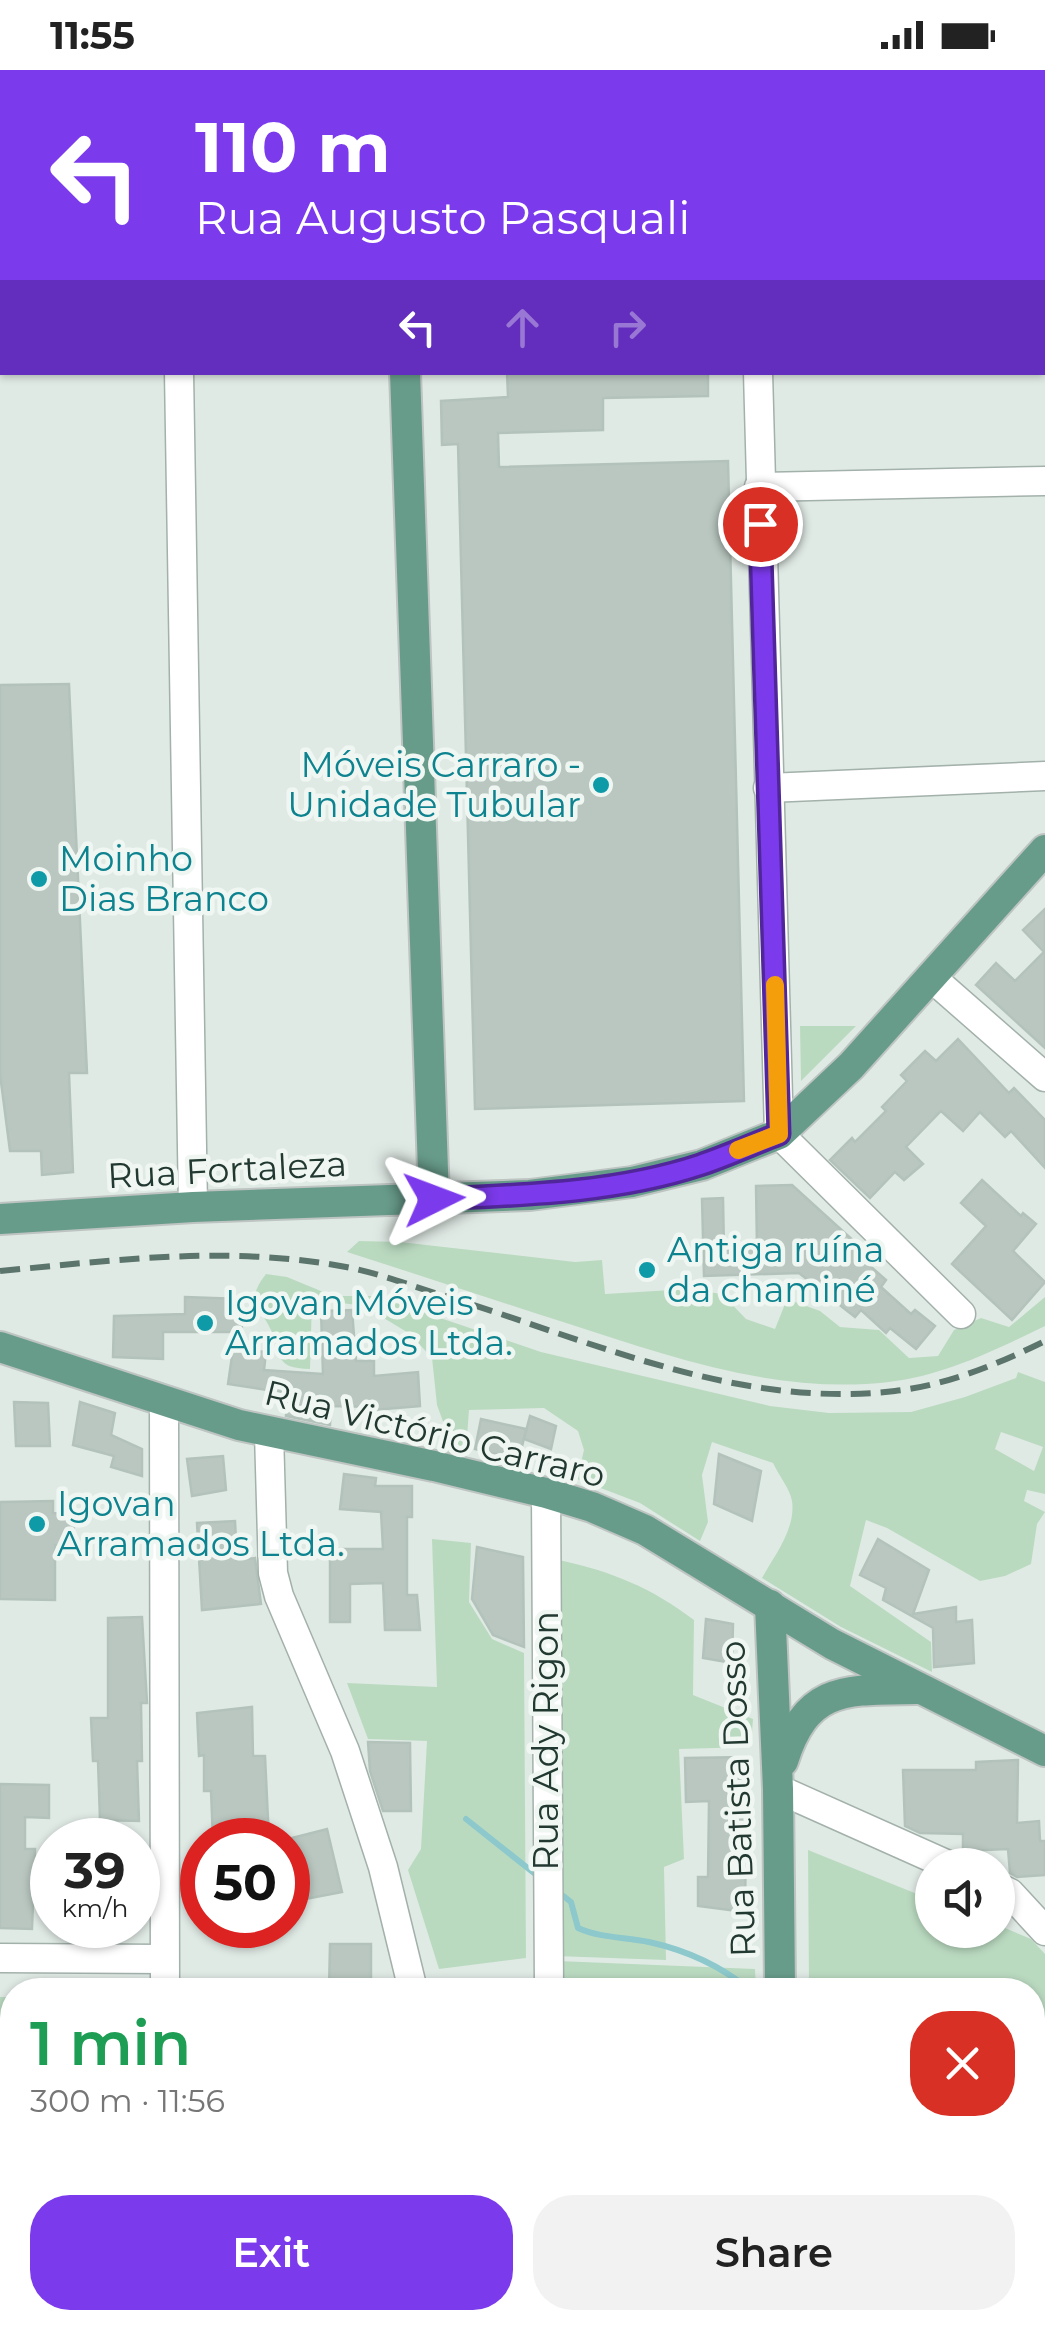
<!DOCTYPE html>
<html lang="en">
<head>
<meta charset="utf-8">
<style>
	body { margin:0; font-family:Montserrat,sans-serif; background:#f2f2f2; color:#222; height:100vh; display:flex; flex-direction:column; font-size:38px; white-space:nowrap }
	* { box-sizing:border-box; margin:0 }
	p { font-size:32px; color:#767676 }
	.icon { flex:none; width:55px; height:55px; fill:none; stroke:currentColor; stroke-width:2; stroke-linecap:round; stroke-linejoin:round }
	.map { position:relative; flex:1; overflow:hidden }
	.drawer { position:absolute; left:0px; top:1908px; width:1045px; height:352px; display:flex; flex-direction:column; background:#fff; border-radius:40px 40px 0 0; box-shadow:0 2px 8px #0004 }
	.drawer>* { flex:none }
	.banner { position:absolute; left:0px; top:0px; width:1045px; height:305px; box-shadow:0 2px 8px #0004; background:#7c3aed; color:#fff; overflow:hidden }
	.tools { position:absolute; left:915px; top:1778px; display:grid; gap:20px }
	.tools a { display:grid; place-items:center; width:100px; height:100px; border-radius:50%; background:#fff; box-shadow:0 2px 8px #0004; font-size:50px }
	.speed { position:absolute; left:30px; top:1748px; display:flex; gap:20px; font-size:50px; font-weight:700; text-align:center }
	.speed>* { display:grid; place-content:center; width:130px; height:130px; border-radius:50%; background:#fff; box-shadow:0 2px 8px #0004; line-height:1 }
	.speed small { font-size:25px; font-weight:400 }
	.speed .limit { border:15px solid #d22; background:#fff; color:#111 }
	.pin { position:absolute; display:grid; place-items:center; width:85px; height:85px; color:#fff; margin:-42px; border:5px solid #fff; border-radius:50%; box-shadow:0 2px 10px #0007 }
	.me { position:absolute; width:110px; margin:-55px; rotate:87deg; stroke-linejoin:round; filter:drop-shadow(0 0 8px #0008) }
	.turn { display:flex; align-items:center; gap:35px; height:210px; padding:0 30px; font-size:45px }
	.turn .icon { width:130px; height:130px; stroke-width:2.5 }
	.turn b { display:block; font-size:70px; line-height:85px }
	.lanes { display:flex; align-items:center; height:95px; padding:0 30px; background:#0003; justify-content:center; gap:50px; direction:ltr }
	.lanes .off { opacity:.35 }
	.round { display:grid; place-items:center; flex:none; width:105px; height:105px; border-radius:40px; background:#f2f2f2 }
	.summary { display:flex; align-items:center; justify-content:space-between; height:170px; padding:0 30px }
	h1 { font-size:60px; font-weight:600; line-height:75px; color:#1e9e55 }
	.button { display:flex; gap:20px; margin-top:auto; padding:20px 30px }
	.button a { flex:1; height:115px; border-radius:40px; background:#7c3aed; color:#fff; font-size:40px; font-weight:600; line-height:115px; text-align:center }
	.button a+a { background:#f2f2f2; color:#222 }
	.status { display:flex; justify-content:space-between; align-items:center; height:70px; padding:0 50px; background:#fff; direction:ltr }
	.status svg { height:28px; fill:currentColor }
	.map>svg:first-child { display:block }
</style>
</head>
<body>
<div class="status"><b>11:55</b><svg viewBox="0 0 49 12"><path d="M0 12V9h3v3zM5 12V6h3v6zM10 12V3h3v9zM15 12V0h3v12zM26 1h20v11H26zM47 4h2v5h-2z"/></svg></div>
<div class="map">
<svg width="1045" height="2258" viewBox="0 0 1045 2258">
	<rect width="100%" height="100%" fill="#e0eae5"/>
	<g fill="#badac0" fill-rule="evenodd">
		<polygon points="800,956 856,956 801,1011"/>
		<path d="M359,1171l41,1 175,20 27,-2 3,34 83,-5 34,5 24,25 29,10 12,-30 33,12 20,16 39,3 30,28 29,-2 16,-26 27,-12 28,9 36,-30v29c-49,24 -102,50 -156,56 -113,13 -221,-26 -326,-60 -72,-23 -144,-47 -216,-70z"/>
		<path d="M266,1204l21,3 46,19h42l166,56 229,54 59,7 82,-1 54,-15 51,-19 2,-6 27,10v112l-18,-4 -3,11 21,11 -8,12 -6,40 -26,12 -25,5 -93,-53 -21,-8 -16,66 81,56 1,30 -91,-45 -79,-49c12,-22 34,-49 30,-77 -2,-12 -14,-27 -19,-38l-61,-21 -10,33 6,47 -8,19 -60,-38 -63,-24 7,-29 -6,-19 -34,-23 -75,2 -4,54 -27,-8 7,-29 -8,-22 -5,-47 -22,-24 -46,-28 -52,-7 -2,70c-37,-1 -27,-13 -39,-39 -11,-24 -27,-28 -5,-56zM1001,1362l42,15 -9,24 -39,-22z"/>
		<polygon points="432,1469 471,1473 469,1532 492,1569 524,1583 526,1888 439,1899 408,1800 421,1779 427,1671 368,1669 347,1613 437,1617"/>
		<path d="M559,1490c52,11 93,28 135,60l-1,75 60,24 -2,28 -72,2 5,110 -20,8 2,93 -111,-4z"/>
		<polygon points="808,1780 932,1830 932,1860 998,1860 998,1855 1031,1869 1045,1884 1045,1992 1033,1989 1032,1920 809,1920"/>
		<polygon points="558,1891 755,1899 756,1920 560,1920"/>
		<polygon points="12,1927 12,2060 0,2060 0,1927"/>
		<polygon points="1033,1998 1045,2000 1045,2258 1002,2258 994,2248 1032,2248"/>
		<polygon points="30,2248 379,2248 379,2258 36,2258"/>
	</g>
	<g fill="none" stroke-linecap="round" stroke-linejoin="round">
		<g stroke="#8cc8cc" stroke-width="6">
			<polyline points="466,1749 539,1807"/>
			<path d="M557,1821l14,11 7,26c22,10 47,9 71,14 36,8 72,24 101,48"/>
			<polyline points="1032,2162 1045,2161"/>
		</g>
	</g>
	<g fill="#b9c7c0" stroke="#b3c3bb" stroke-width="2.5">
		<polygon points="507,302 708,302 708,326 603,328 603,360 498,363 499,397 728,391 744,1031 475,1039 458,374 442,375 441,331 508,327"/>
		<polygon points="69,614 87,1003 69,1003 73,1102 42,1105 41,1081 10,1081 0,1004 0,615"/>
		<polygon points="1045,839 1045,978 976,915 996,893 1015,911 1044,882 1023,860"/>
		<polygon points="958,969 1009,1023 1014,1018 1045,1050 1045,1098 1011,1061 1005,1067 980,1042 963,1061 941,1041 906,1077 923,1094 904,1110 895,1102 870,1128 830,1090 852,1068 855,1072 886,1041 882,1037 907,1011 901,1005 925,981 936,991"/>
		<polygon points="982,1110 1021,1146 1023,1143 1036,1154 1013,1181 1045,1212 1012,1250 952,1194 986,1156 961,1133"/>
		<polygon points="792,1115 866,1182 861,1188 886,1210 881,1217 911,1244 915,1240 935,1256 916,1279 890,1258 886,1263 861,1240 855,1247 799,1203 704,1206 702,1129 723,1128 724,1180 757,1179 756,1116"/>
		<polygon points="185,1227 241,1229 242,1262 163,1262 163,1289 113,1287 114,1246 185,1244"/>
		<polygon points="352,1240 356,1291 374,1291 374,1306 418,1302 420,1336 374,1340 374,1337 331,1336 330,1355 286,1346 287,1323 228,1314 233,1279 266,1282 264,1300 323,1304 321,1241"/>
		<polygon points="14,1332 48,1333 50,1376 16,1376"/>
		<polygon points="80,1332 115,1343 111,1365 142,1379 142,1406 111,1397 114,1386 73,1375"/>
		<polygon points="530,1346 556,1356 551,1379 524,1369"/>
		<polygon points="481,1349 526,1359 519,1390 475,1379"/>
		<polygon points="719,1384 761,1401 752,1451 714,1434"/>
		<polygon points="223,1386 226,1420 192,1426 187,1389"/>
		<polygon points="344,1404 376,1408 375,1416 412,1416 412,1447 407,1447 407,1525 417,1525 420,1560 385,1560 383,1513 350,1514 350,1552 330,1552 330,1479 383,1479 381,1442 340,1439"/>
		<polygon points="53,1431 53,1443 73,1444 74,1475 55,1475 55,1530 0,1529 0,1432"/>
		<polygon points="235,1451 237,1490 255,1488 261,1534 202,1540 197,1453"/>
		<polygon points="878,1469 929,1500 913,1544 956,1537 956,1552 972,1550 974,1593 934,1597 933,1558 883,1530 886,1518 860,1505"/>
		<polygon points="477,1477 523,1487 524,1577 493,1565 472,1529"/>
		<polygon points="142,1547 147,1633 141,1633 142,1691 137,1691 139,1751 100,1750 98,1691 93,1691 91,1648 108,1648 108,1548"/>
		<polygon points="706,1549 733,1554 732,1593 703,1588"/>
		<polygon points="252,1637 253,1686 265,1686 269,1770 213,1770 211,1721 204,1721 204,1685 199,1686 197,1643"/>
		<polygon points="368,1672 410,1673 411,1741 383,1741 370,1701"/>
		<polygon points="747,1687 745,1842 698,1836 698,1807 708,1807 709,1731 686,1732 685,1688"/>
		<polygon points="1018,1690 1017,1753 1039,1751 1040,1771 1045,1771 1045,1805 1017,1807 1010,1803 1008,1779 963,1781 963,1764 920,1763 905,1756 903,1700 976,1700 976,1692"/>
		<polygon points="0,1714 49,1715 49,1748 25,1747 25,1779 35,1779 32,1859 0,1858"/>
		<polygon points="327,1759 342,1822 300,1830 288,1786 288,1769"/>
		<polygon points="330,1874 371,1874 371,1920 329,1920"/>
	</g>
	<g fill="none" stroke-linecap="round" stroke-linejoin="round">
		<g stroke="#a3b1ab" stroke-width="31">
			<g id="minor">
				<polyline points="752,0 752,2"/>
				<polyline points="1042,104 1045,104"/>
				<polyline points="179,302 193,1137"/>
				<polyline points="758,302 779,1064 961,1244"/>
				<polyline points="759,417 1045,411"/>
				<polyline points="768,718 1045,706"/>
				<polyline points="932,908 1045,1007"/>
				<polyline points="164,1330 165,1920"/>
				<polyline points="269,1363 273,1503 279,1526 345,1681 383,1797 413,1920"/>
				<polyline points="546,1423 549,1920"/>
				<polyline points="778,1719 948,1795"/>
				<polyline points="998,1817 1010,1823 1045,1861"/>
				<polyline points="0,1888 164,1889"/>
				<polyline points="0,2248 7,2258"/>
				<polyline points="477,2248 782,2250"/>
				<polyline points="407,2258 407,2248"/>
			</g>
		</g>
		<g stroke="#bdc4c1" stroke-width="34">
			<g id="major">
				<polyline points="395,0 395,2"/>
				<polyline points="405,302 434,1129"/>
				<polyline points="0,1149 193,1137 530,1125 632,1112 702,1095 779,1064 851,996 1045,780"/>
				<polyline points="0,1277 239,1355 434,1396 546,1423 592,1437 645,1460 832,1574 1045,1681"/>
				<polyline points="770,1535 778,1719 780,1920"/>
				<path d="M783,1691c24,-76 63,-71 133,-72"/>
				<polyline points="782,2250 789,2258"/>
			</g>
		</g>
		<use href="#minor" stroke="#fff" stroke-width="28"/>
		<use href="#major" stroke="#689c8a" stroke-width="30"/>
		<path stroke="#5c756c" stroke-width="6" stroke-dasharray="20 10" stroke-linecap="butt" d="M0,1201c118,-11 229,-26 346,-4 37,7 73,22 109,32 143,45 287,110 440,92 53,-6 103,-27 150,-50"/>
	</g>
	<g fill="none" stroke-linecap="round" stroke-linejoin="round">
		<g stroke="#51269a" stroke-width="25">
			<path id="route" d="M434,1129c89,-4 181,-6 266,-34 27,-9 53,-21 79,-31l-19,-610"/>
		</g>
		<use href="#route" stroke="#7c3aed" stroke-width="18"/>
		<polyline stroke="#f59e0b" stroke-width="18" points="738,1080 779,1064 775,915"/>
	</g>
	<g fill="#0f9aa8" stroke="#f0f7f3" stroke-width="4">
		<circle cx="601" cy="715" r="10"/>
		<circle cx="39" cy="809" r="10"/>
		<circle cx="647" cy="1200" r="10"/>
		<circle cx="205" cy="1253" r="10"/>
		<circle cx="37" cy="1454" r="10"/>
	</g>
	<g text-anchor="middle" stroke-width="9" stroke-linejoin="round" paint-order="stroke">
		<g font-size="35" fill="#0d838f" stroke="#f0f7f3" text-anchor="start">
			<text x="581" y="707" text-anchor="end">Móveis Carraro -<tspan x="581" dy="40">Unidade Tubular</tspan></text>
			<text x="59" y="801">Moinho<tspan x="59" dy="40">Dias Branco</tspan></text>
			<text x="667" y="1192">Antiga ruína<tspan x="667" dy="40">da chaminé</tspan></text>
			<text x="225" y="1245">Igovan Móveis<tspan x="225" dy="40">Arramados Ltda.</tspan></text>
			<text x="57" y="1446">Igovan<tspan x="57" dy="40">Arramados Ltda.</tspan></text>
		</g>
		<g font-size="35" fill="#223931" stroke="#f0f7f3">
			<text transform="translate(227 1100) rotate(-3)" y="12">Rua Fortaleza</text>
			<text transform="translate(435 1364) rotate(14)" y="12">Rua Victório Carraro</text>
			<text transform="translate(546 1671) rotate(-90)" y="12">Rua Ady Rigon</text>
			<text transform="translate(738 1729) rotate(-92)" y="12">Rua Batista Dosso</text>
		</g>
	</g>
</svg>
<div class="tools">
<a><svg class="icon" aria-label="sound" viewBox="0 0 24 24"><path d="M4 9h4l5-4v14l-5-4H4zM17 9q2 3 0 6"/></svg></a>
</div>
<div class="speed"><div>39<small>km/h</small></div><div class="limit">50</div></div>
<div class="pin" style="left:760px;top:454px;background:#d93025"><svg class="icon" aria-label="arrive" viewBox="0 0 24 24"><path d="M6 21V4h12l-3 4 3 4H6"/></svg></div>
<svg class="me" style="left:434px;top:1129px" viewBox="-20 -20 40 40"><path d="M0-17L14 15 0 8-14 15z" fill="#7c3aed" stroke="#fff" stroke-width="4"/></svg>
<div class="banner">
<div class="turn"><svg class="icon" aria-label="left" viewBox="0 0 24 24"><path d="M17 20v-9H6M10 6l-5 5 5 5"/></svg><div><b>110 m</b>Rua Augusto Pasquali</div></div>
<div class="lanes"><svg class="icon" aria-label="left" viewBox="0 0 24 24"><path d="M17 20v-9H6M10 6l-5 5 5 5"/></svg><svg class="icon off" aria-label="ahead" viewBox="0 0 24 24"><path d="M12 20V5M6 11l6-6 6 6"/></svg><svg class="icon off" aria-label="right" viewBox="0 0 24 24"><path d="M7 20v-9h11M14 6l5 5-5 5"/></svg></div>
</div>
<section class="drawer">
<div class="summary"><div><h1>1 min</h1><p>300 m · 11:56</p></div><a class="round" style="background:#d93025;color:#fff"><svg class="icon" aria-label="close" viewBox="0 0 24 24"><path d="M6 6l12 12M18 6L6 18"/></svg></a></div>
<div class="button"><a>Exit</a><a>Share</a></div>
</section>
</div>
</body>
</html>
